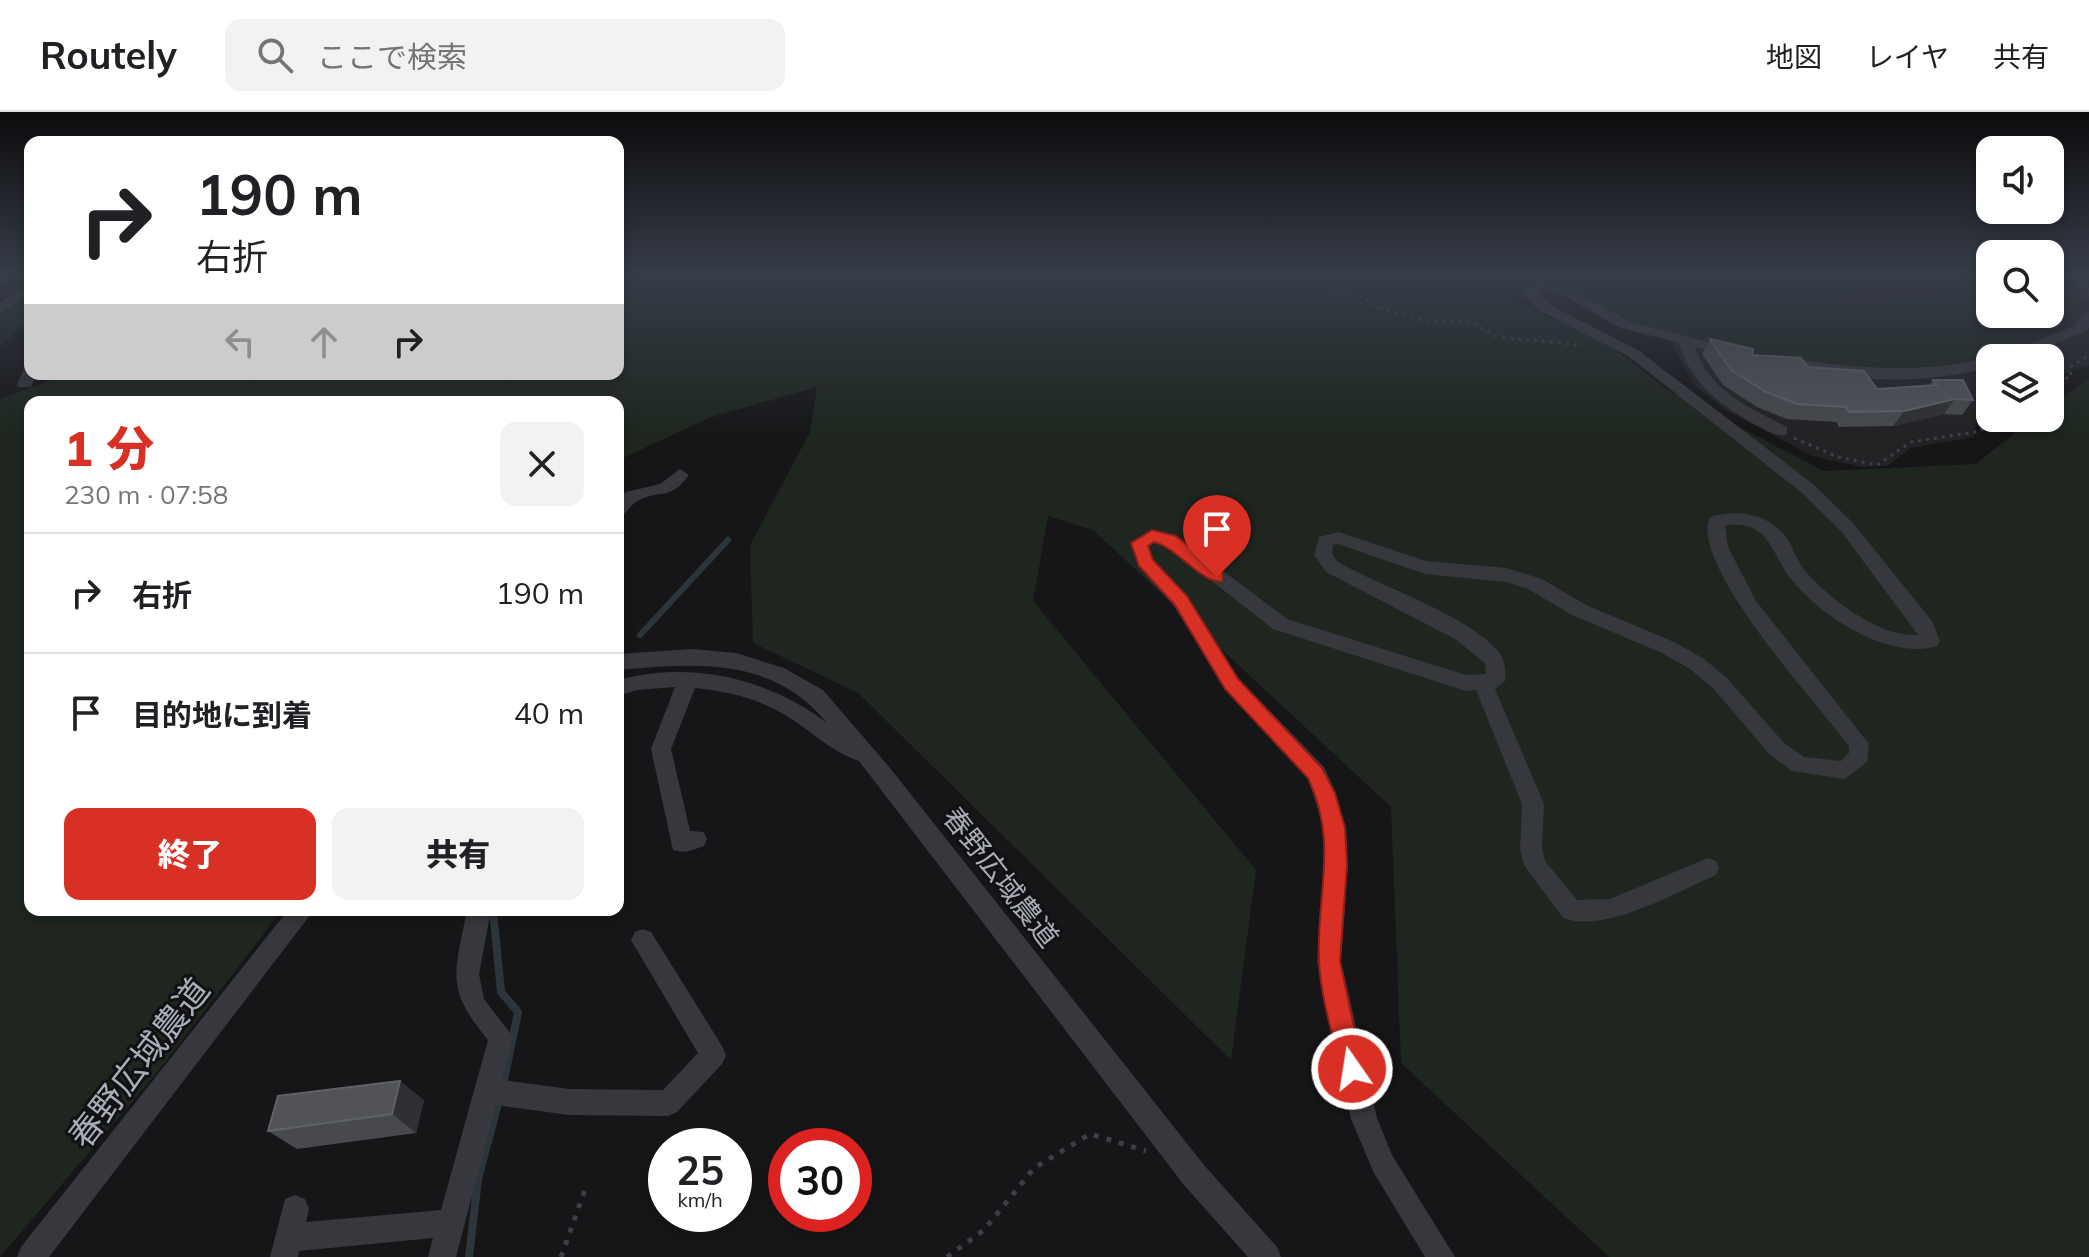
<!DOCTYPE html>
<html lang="ja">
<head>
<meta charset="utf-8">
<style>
	body { margin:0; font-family:Mulish,"Noto Sans JP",sans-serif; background:#f2f2f2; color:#202124; height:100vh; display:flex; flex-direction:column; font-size:30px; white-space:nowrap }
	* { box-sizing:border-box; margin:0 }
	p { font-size:26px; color:#757577 }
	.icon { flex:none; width:44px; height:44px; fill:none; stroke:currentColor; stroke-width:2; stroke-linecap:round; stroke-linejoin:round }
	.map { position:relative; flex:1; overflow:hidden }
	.sheet { position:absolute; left:24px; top:284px; width:600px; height:520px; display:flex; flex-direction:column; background:#fff; border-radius:16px; box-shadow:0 4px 12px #0003 }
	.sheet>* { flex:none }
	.guide { position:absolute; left:24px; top:24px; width:600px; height:244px; border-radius:16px; box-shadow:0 4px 12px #0003; background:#fff; color:#202124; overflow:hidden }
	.buttons { position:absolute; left:1976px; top:24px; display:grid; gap:16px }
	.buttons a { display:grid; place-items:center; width:88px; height:88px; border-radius:16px; background:#fff; box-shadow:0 4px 12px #0003; font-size:40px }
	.speed { position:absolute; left:648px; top:1016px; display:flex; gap:16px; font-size:40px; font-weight:700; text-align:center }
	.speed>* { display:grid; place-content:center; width:104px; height:104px; border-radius:50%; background:#fff; box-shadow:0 4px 12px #0003; line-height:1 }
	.speed small { font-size:20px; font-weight:400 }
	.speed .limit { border:12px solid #d22; background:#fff; color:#111 }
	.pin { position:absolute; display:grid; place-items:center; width:68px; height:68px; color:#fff; margin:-82px -34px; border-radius:50% 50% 50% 0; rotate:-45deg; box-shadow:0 0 8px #0007 }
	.pin .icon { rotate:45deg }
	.me { position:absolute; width:88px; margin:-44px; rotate:347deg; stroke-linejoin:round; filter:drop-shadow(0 0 6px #0008) }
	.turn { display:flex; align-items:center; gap:28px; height:168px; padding:0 40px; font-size:36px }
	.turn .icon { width:104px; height:104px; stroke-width:2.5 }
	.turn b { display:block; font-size:56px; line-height:68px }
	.lanes { display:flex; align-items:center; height:76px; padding:0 40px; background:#0003; justify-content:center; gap:40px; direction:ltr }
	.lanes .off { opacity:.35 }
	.round { display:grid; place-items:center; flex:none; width:84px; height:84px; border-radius:16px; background:#f2f2f2 }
	.headline { display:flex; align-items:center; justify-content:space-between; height:136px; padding:0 40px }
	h1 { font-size:48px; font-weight:800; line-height:60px; color:#d93025 }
	.primary-button { display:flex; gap:16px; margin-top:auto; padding:16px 40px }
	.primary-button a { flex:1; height:92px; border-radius:16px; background:#d93025; color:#fff; font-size:32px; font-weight:800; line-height:92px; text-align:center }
	.primary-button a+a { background:#f2f2f2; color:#202124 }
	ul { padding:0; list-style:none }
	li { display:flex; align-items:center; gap:24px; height:120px; padding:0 40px; border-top:2px solid #e0e0e0 }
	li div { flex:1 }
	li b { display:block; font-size:30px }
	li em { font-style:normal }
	header { display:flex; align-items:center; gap:48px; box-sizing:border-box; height:112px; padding:0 40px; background:#fff; border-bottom:2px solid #e0e0e0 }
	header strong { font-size:38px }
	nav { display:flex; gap:44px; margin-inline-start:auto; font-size:28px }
	.search { width:560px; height:72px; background:#f2f2f2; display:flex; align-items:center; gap:20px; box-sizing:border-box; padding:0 28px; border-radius:16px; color:#757577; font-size:30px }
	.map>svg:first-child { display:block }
</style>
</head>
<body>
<header>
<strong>Routely</strong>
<div class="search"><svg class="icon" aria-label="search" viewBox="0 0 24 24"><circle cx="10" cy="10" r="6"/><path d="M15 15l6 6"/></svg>ここで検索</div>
<nav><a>地図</a><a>レイヤ</a><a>共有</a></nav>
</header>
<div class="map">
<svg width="2089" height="1145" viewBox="0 0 2089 1145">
	<rect width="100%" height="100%" fill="#161618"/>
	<polygon fill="#222225" points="1682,161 1990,161 1990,202 2050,202 2050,161 2089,161 2089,253 2050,266 2050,246 1990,246 1990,285 1979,289 1974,325 1911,336 1888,354 1861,355 1812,344 1724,297 1695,274 1673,235"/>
	<g fill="#1e261f">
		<path d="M618,161h1117c28,10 55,21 83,26 58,11 115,-3 172,-15v30h60v-41h17c14,19 18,31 3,51 -40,17 -84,36 -128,41 -93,11 -231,-13 -319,-46 -45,-17 -46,-48 -104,-40l-9,11 7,13 74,33 33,20 42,33 158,82 152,-7 57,-46h17v-12l39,-27v878h-480l-208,-194 -10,-256 -298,-277 -45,-14 -15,85 223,269 -25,190 -373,-367 -105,-50 -3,-98 60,-113 7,-45 -106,30 -86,40 -7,15v-70h-588v508h252l-127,165 -155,182v-858l68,-25h550z"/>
		<polygon points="1761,161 1967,161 1957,170 1810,180"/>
		<polygon points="30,180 30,207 0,235 0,202"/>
	</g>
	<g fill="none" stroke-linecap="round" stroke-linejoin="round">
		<polyline stroke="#2c353c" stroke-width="5" points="0,170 14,161"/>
		<polyline stroke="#2c353c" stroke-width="6" points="640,523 728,428"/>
		<g stroke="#2c353c" stroke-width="8">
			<polyline points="493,798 501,880 518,900 503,973"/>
			<polyline points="469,1145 478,1067 499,988"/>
		</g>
		<g stroke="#3d3f44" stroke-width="3" stroke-dasharray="3 5" stroke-linecap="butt">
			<polyline points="1311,161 1327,179 1360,185 1385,198 1423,208 1473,211 1498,225 1582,233"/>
			<polyline points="2050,271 2071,265 2070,255 2089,243"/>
			<polyline points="1794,326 1838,345 1877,353 1911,330 1981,319 1990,306"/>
		</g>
		<g stroke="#3d3f44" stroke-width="5" stroke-dasharray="5 8" stroke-linecap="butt">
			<polyline points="561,1145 587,1072"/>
			<polyline points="947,1145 984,1118 1034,1056 1090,1022 1146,1039"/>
		</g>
		<g fill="#37383d" fill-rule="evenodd">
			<polygon points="2069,161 2083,161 2089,171 2089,187 2084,186"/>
			<path d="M1537,168l28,5 63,36 108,28 3,3 -8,5 -36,-10c13,43 55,61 92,80v8c-11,2 -19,-4 -29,-9 -37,-20 -67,-41 -79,-83l-61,-16 -52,-31 -26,-7 -3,3 15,14 86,44 175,134 40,39 79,98 8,20 -3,5c-48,15 -117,-30 -146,-67 -21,-27 -21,-59 -66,-54l3,22 28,54 113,143 -2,18 -22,17 -53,-8 -22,-16 -57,-67 -23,-19 -30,-17 -88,-37 -44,-26 -22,-7 -81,-8 -87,-30 -5,1 -1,9 6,8c45,26 128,52 160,89 7,9 8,19 7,30l-10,8 49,115 -2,44 3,13 32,39 33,-1 98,-41 8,3 3,7 -3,7c-40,17 -111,59 -153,43l-39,-53 -4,-17 2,-44 -46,-114 -10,1 -193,-62 -107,-84 -12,-2 -5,3 4,13 35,37 51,83 85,88 12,26 10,35 2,37 -7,96 36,157 15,37 63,102h-30l-51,-84 -23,-54 -34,-158 9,-96 -2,-37 -16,-50 -83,-89 -51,-83 -35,-39 -9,-24 22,-13 25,6 110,83 179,56 20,-1 -1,-11 -30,-24 -129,-67 -12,-17 5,-18 20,-5 87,29 80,7 36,11 44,26 88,37 30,17 23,19 57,65 20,14 37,4 8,-8v-7c-30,-41 -161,-181 -139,-229 28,-8 60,-4 78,23 6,10 10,23 18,32 26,29 73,65 112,63l-77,-104 -40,-39 -173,-136 -86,-44 -21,-20z"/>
			<polygon points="30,172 30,183 0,201 0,190"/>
			<polygon points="2089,200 2089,215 2085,220 2015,246 1993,246 2075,214 2084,201"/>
			<path d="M1782,245c71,11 137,18 208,0l3,1h-3v9c-68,19 -145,15 -213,-2l-3,-3z"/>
			<polygon points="30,255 30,262 37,262 31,275 19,275 17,272 24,257"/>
			<path d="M680,357l9,6c-21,28 -29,13 -51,26 -9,4 -10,13 -20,16v-17l8,-8 34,-8z"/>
			<path d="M692,537l44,4 48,15 39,22 67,78 314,397 73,82 4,10h-33l-64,-72 -325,-424c-29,-10 -49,-31 -74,-46 -28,-17 -59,-24 -90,-27l-24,61 19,82 14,1 3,7 -3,7c-11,4 -20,8 -31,4l-22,-101 24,-62 -38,3 -19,6v-16c72,-20 150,-2 209,43 -56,-67 -130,-60 -209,-53v-16z"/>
			<polygon points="288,798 314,798 49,1145 17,1145 21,1135"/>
			<path d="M467,798h24l-12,64 5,25 29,38 -11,43 67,9 94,1 35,-37 -67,-113 4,-8 8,-3 8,3 71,114 4,9 -4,9 -45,48 -9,4 -99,-1 -73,-10 -40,152h-28l5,-19 -134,13 -1,6h-28l15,-58 10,-4 10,4 4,10 -3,13 135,-12 47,-170c-44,-53 -33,-67 -21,-130z"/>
		</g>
	</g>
	<g fill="#47494d">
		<polygon points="1710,227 1752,243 1808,255 1877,277 1929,273 1933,268 1973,288 1962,303 1944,302 1893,314 1839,315 1836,310 1787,307 1757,295 1723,273 1702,242"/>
		<polygon points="424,988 416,1021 297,1037 268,1019"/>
	</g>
	<g fill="#2f3033">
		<polygon points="1955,287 1944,302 1893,314 1904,299"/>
		<polygon points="400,969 424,988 416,1021 392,1002"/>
	</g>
	<g fill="#525359" stroke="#5f6168" stroke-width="2">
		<polygon points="1710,227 1753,237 1752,243 1801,246 1808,255 1864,259 1877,277 1937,273 1933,268 1963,268 1973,288 1955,287 1904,299 1849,300 1846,295 1797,292 1766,280 1731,258"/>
		<polygon points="400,969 392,1002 268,1019 278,984"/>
	</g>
	<linearGradient id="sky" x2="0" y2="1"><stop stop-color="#0c0c0d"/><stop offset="0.5" stop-color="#363c48"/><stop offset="1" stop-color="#363c48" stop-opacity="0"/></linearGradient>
	<rect width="2089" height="322" fill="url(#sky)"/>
	<path fill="#d93025" stroke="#8d1f18" stroke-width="2" d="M1152,418l24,6 47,37v8c-20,5 -46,-34 -69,-39l-6,4 5,14 34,36 51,83 84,89 13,25 10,35 2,37 -7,96 23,108 -3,8 -8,3 -8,-3 -4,-8c-7,-35 -20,-74 -21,-109 -3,-66 20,-116 -11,-182l-83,-89 -50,-84 -36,-39 -8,-23z"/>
	<g text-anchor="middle" stroke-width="6" stroke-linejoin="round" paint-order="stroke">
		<g font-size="28" fill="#a8adb8" stroke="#111113">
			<text transform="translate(1001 765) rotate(52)" y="10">春野広域農道</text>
		</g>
		<g font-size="34" fill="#a8adb8" stroke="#111113">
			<text transform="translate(139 951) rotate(-52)" y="12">春野広域農道</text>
		</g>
	</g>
</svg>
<div class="buttons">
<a><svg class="icon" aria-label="sound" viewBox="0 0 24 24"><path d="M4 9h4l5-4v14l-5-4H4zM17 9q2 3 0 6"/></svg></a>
<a><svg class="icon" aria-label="search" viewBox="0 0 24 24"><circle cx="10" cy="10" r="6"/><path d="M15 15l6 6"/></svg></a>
<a><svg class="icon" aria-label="layers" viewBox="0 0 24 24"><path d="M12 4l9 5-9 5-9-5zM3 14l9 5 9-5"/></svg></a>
</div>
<div class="speed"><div>25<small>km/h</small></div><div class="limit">30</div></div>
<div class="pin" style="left:1217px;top:465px;background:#d93025"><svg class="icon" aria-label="arrive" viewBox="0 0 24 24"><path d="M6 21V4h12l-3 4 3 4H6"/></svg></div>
<svg class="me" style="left:1352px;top:957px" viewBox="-20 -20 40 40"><circle r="17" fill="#d93025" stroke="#fff" stroke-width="3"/><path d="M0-11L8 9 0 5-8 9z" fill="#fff"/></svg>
<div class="guide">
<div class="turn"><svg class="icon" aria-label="right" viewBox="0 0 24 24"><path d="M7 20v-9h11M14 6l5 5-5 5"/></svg><div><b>190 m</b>右折</div></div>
<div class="lanes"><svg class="icon off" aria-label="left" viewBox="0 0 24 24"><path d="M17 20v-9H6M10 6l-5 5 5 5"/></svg><svg class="icon off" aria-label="ahead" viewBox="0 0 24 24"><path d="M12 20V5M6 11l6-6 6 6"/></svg><svg class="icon" aria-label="right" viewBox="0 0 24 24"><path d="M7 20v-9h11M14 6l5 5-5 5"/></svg></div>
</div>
<section class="sheet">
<div class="headline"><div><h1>1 分</h1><p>230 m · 07:58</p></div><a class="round"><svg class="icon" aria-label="close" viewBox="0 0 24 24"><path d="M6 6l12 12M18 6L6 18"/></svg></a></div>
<ul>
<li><svg class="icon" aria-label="right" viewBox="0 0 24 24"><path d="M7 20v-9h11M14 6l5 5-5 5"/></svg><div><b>右折</b></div><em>190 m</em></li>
<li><svg class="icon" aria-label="arrive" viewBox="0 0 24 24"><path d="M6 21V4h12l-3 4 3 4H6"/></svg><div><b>目的地に到着</b></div><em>40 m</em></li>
</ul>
<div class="primary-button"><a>終了</a><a>共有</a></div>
</section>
</div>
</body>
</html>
